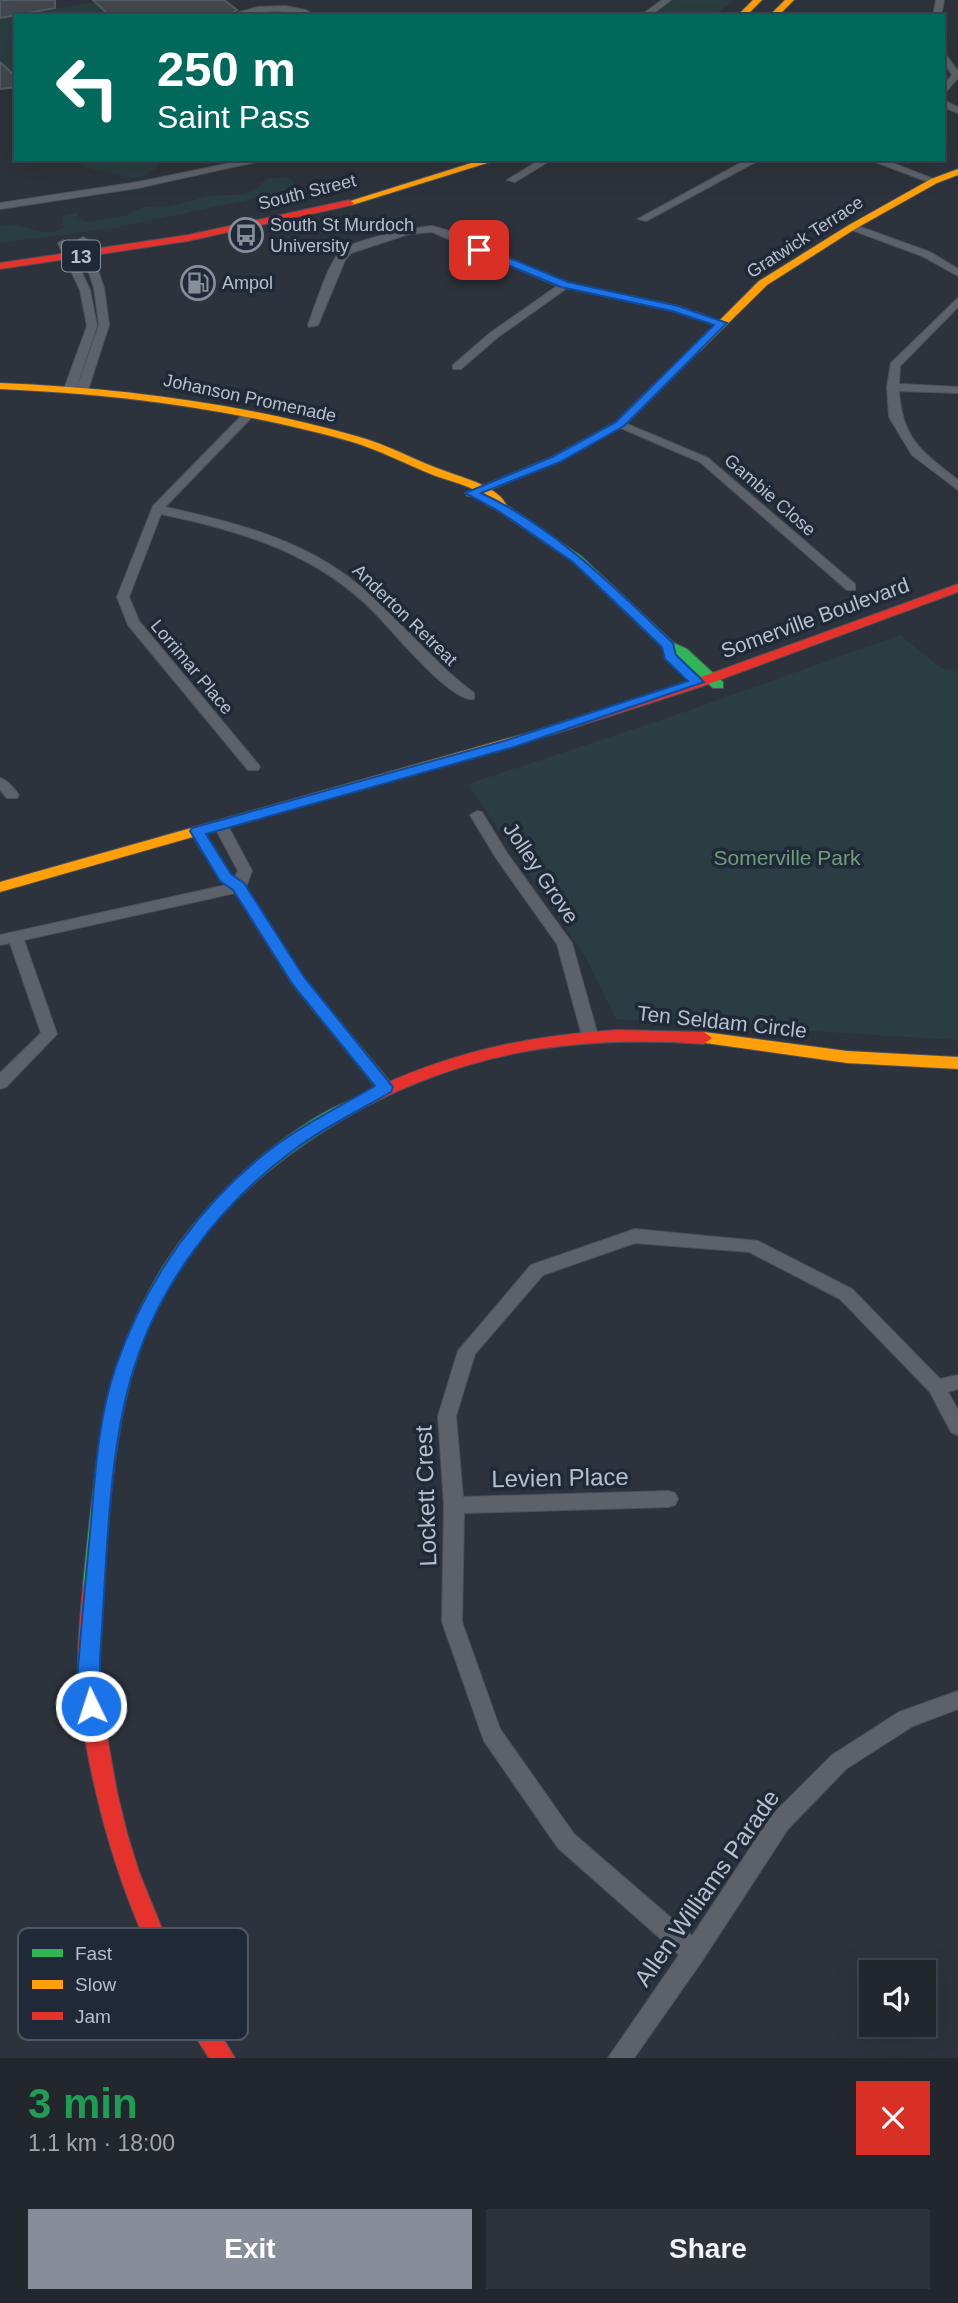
<!DOCTYPE html>
<html lang="en">
<head>
<meta charset="utf-8">
<style>
	body { margin:0; font-family:Helvetica,sans-serif; background:#2e3239; color:#f1f3f6; height:100vh; display:flex; flex-direction:column; font-size:26px; white-space:nowrap }
	* { box-sizing:border-box; margin:0 }
	p { font-size:23px; color:#a2a5aa }
	.icon { flex:none; width:38px; height:38px; fill:none; stroke:currentColor; stroke-width:2; stroke-linecap:round; stroke-linejoin:round }
	.map { position:relative; height:2058px; overflow:hidden }
	.side { display:flex; flex-direction:column; background:#22262d; flex:1 }
	.side>* { flex:none }
	.top-card { position:absolute; left:14px; top:14px; width:931px; height:147px; border-radius:0px; box-shadow:0 7px 28px #0002,0 0 0 2px #3f4349; background:#00695c; color:#fff; overflow:hidden }
	.fabs { position:absolute; left:859px; top:1960px; display:grid; gap:14px }
	.fabs a { display:grid; place-items:center; width:77px; height:77px; border-radius:0px; background:#22262d; box-shadow:0 7px 28px #0002,0 0 0 2px #3f4349; font-size:35px }
	.pin { position:absolute; display:grid; place-items:center; width:60px; height:60px; color:#fff; margin:-30px; border-radius:14px; box-shadow:0 4px 10px #0006 }
	.me { position:absolute; width:77px; margin:-38px; rotate:356deg; stroke-linejoin:round; filter:drop-shadow(0 0 5px #0008) }
	.turn { display:flex; align-items:center; gap:24px; height:147px; padding:0 28px; font-size:32px }
	.turn .icon { width:91px; height:91px; stroke-width:2.5 }
	.turn b { display:block; font-size:49px; line-height:60px }
	.round { display:grid; place-items:center; flex:none; width:74px; height:74px; border-radius:0px; background:#2e3239 }
	.head { display:flex; align-items:center; justify-content:space-between; height:119px; padding:0 28px }
	h1 { font-size:42px; font-weight:700; line-height:52px; color:#1e9e55 }
	.primary-button { display:flex; gap:14px; margin-top:auto; padding:14px 28px }
	.primary-button a { flex:1; height:80px; border-radius:0px; background:#878e9a; color:#fff; font-size:28px; font-weight:700; line-height:80px; text-align:center }
	.primary-button a+a { background:#2e3239; color:#f1f3f6 }
	.map>svg:first-child { display:block }
</style>
</head>
<body>
<div class="map">
<svg width="958" height="2058" viewBox="0 0 958 2058">
	<rect width="100%" height="100%" fill="#2d333c"/>
	<g fill="#2a3d42">
		<polygon points="673,0 734,0 714,16 651,16"/>
		<polygon points="94,2 110,16 16,16 16,70 9,71 0,62 0,18"/>
		<path d="M68,159h70l-18,3c13,3 24,-4 37,-1l2,5 -15,10 -11,2 -48,-11z"/>
		<path d="M288,177l11,10 8,1 -193,40 -114,15v-18c25,-5 37,15 64,3l-3,-9 3,-4 15,-3 -3,6 12,4 36,-6 20,-9 26,-1 39,-10 36,-2 14,-7 7,-8z"/>
		<polygon points="900,635 941,668 958,671 958,1040 616,1019 585,956 468,784 670,717"/>
	</g>
	<g fill="#424750" stroke="#555b63" stroke-width="2">
		<polygon points="0,0 55,0 55,8 0,18"/>
		<polygon points="93,0 224,0 237,10 234,12 236,16 110,16"/>
		<polygon points="0,62 16,77 16,87 0,89"/>
	</g>
	<g fill="none" stroke-linecap="round" stroke-linejoin="round">
		<g stroke="#4b5059" stroke-width="2">
			<g id="street">
				<polygon points="662,0 671,0 650,16 640,16"/>
				<polygon points="936,0 944,0 941,16 933,16"/>
				<polygon points="285,6 306,10 315,16 276,11 240,15 236,13 258,7"/>
				<polygon points="943,51 958,71 958,78 943,95 943,86 952,75 943,61"/>
				<polygon points="943,100 958,107 958,113 943,107"/>
				<polygon points="250,159 270,159 138,188 0,209 0,203 138,182"/>
				<polygon points="541,159 553,159 515,182 507,180"/>
				<polygon points="748,159 761,159 646,221 638,219"/>
				<polygon points="867,159 882,159 939,181 931,183"/>
				<polygon points="849,225 855,225 930,252 958,269 958,276 922,256 849,229"/>
				<path d="M432,226l24,7 27,15 85,35 110,23 48,17 -5,3 -49,-15 -105,-23 -69,49 -37,32h-8v-4l37,-32 67,-47 -125,-54 -23,2 -58,19 -6,7 -27,65 -9,2 -1,-2c7,-18 20,-63 34,-75 14,-11 71,-22 90,-24z"/>
				<polygon points="83,237 88,240 104,288 109,325 88,390 82,393 76,390 99,325 94,288 78,240"/>
				<polygon points="63,240 68,243 90,290 97,326 76,389 70,392 64,389 87,326 80,290 58,243"/>
				<path d="M958,298v9l-58,59 -1,18 59,3v6l-59,-2c3,48 23,61 59,89v10l-46,-35 -23,-38 -2,-30 4,-24z"/>
				<path d="M249,411l4,1v4l-88,91c74,16 147,35 204,87 36,32 66,70 105,99v6c-23,4 -82,-69 -99,-86 -59,-60 -133,-82 -214,-99l-32,83 10,24 119,143 2,3 -2,3h-10l-120,-145 -11,-28 36,-91 92,-94z"/>
				<polygon points="620,421 708,458 855,584 855,590 847,590 700,462 616,426 616,422"/>
				<path d="M0,778c8,2 14,10 19,17l-2,3h-10l-7,-8z"/>
				<polygon points="477,811 482,812 507,853 572,943 598,1036 596,1040 584,1040 582,1036 557,944 496,858 470,815"/>
				<polygon points="221,822 228,826 252,871 246,887 303,977 391,1083 393,1087 391,1091 379,1091 293,985 235,893 24,940 57,1034 6,1087 0,1089 0,1073 41,1033 10,943 0,945 0,935 226,885 220,880 190,832 197,827 202,829 230,874 235,877 238,871 214,826"/>
				<polygon points="635,1229 758,1241 852,1289 940,1379 958,1375 958,1389 948,1392 958,1410 958,1435 951,1432 930,1392 840,1299 749,1252 635,1243 543,1275 475,1354 456,1416 463,1497 668,1491 675,1493 678,1499 675,1505 668,1507 464,1513 462,1622 500,1729 574,1834 692,1936 772,1815 832,1755 899,1712 958,1691 958,1709 913,1726 846,1769 788,1829 702,1961 634,2058 608,2058 679,1955 558,1848 484,1741 442,1622 444,1505 438,1416 458,1351 531,1265"/>
			</g>
		</g>
		<g stroke="#4b5059" stroke-width="2">
			<g id="fast">
				<polygon points="491,500 505,504 581,556 674,643 687,649 723,682 723,688 713,688 677,655 664,649 573,562 497,510 485,504"/>
				<path d="M357,1098l6,2 2,4 -2,4c-111,61 -195,142 -231,267 -19,68 -23,141 -29,211l-3,6 -7,3 -7,-3 -3,-6c17,-175 28,-296 167,-420 26,-23 74,-58 107,-68z"/>
			</g>
		</g>
		<g stroke="#4b5059" stroke-width="2">
			<g id="slow">
				<polygon points="753,0 762,0 746,16 737,16"/>
				<polygon points="785,0 794,0 778,16 769,16"/>
				<polygon points="484,159 500,159 352,205 344,203"/>
				<polygon points="958,169 958,175 937,183 855,229 767,285 700,351 691,349 759,281 849,225 931,179"/>
				<path d="M0,383c121,5 240,20 356,53 31,8 60,25 89,35 18,7 56,16 62,36l-2,3h-8c-11,-22 -43,-27 -64,-35 -27,-11 -56,-26 -84,-34 -115,-32 -231,-47 -349,-52z"/>
				<polygon points="552,726 557,727 559,730 557,733 0,892 0,882"/>
				<polygon points="704,1032 847,1051 958,1057 958,1069 847,1063 698,1042 696,1038"/>
			</g>
		</g>
		<g stroke="#4b5059" stroke-width="2">
			<g id="jam">
				<polygon points="349,200 354,203 352,205 188,241 0,269 0,263 188,235"/>
				<polygon points="692,347 701,349 624,426 560,461 475,496 467,496 465,493 552,457 616,422"/>
				<polygon points="958,584 958,592 703,686 557,733 552,734 545,730 547,727 693,680"/>
				<path d="M617,1030l87,2 8,6 -8,6c-123,-9 -231,6 -341,64h-12l-2,-4 2,-4c87,-45 169,-64 266,-70z"/>
				<path d="M93,1577l7,3 3,6 -5,60 1,45 18,101 10,41 12,39 28,69 19,37 49,80h-26c-60,-91 -99,-191 -120,-298 -5,-26 -10,-52 -11,-79 -1,-32 2,-63 5,-95l3,-6z"/>
			</g>
		</g>
		<use href="#street" fill="#5d626a" fill-rule="evenodd"/>
		<use href="#fast" fill="#30b455" fill-rule="evenodd"/>
		<use href="#slow" fill="#ff9f0a" fill-rule="evenodd"/>
		<use href="#jam" fill="#e5322d" fill-rule="evenodd"/>
	</g>
	<path fill="#1a73e8" stroke="#114b97" stroke-width="2" d="M476,247h7l85,35 110,24 49,17 -103,103 -64,36 -79,31c75,35 133,94 192,150l3,12 28,27 -190,65 -308,87 25,40 13,9 60,94 89,110 -2,5c-33,19 -70,37 -100,60 -71,53 -131,131 -157,216 -27,85 -27,199 -34,289 -1,15 3,45 -1,55l-8,3 -7,-3 -7,-31c4,-53 9,-106 14,-158 4,-52 8,-108 25,-157 30,-87 88,-169 163,-223 30,-22 64,-38 96,-57l-82,-101 -60,-95 -13,-9 -30,-50 2,-3 312,-87 184,-60 -23,-22 -3,-12 -89,-85 -76,-52 -32,-17 87,-36 64,-35 98,-97 -42,-14 -111,-24 -85,-35z"/>
	<defs>
		<g id="bus-ring" transform="scale(1.75)"><circle r="9.5" fill="#202937" stroke="#878e9a" stroke-width="1.5"/><path d="M-5-6H5V4H4V6H2V4H-2V6H-4V4H-5ZM-3.5-4V0h7V-4ZM-3.5 1.2v1.5H-2V1.2ZM2 1.2v1.5H3.5V1.2Z" fill="#878e9a"/></g>
		<g id="fuel-ring" transform="scale(1.75)"><circle r="9.5" fill="#202937" stroke="#878e9a" stroke-width="1.5"/><path d="M-5.5-6h7V0h2V4h1.3V-2.5L3-4.5l.8-.8L6-3V5H2.5V1h-1V6h-7ZM-4.2-4.7v3.2H.2V-4.7Z" fill="#878e9a"/></g>
	</defs>
	<g fill-rule="evenodd">
		<use href="#bus-ring" x="246" y="235"/>
		<use href="#fuel-ring" x="198" y="283"/>
	</g>
	<g text-anchor="middle" stroke-width="7" stroke-linejoin="round" paint-order="stroke">
		<g font-size="18" fill="#b8bfcc" stroke="#202937">
			<text transform="translate(307 192) rotate(-14)" y="6">South Street</text>
			<text transform="translate(805 237) rotate(-33)" y="6">Gratwick Terrace</text>
			<text transform="translate(250 398) rotate(12)" y="6">Johanson Promenade</text>
			<text transform="translate(770 495) rotate(41)" y="6">Gambie Close</text>
			<text transform="translate(405 615) rotate(44)" y="6">Anderton Retreat</text>
			<text transform="translate(192 667) rotate(50)" y="6">Lorrimar Place</text>
		</g>
		<g font-size="18" fill="#b8bfcc" stroke="#202937" text-anchor="start">
			<text x="270" y="231">South St Murdoch<tspan x="270" dy="21">University</tspan></text>
			<text x="222" y="289">Ampol</text>
		</g>
		<rect fill="#202937" stroke="#8a929f" stroke-width="2" x="62" y="240.5" width="38" height="31" rx="5"/>
		<g font-size="19" font-weight="bold" fill="#b8bfcc">
			<text x="81" y="263">13</text>
		</g>
		<g font-size="21" fill="#b8bfcc" stroke="#202937">
			<text transform="translate(815 618) rotate(-20)" y="7">Somerville Boulevard</text>
			<text transform="translate(541 873) rotate(56)" y="7">Jolley Grove</text>
			<text transform="translate(722 1022) rotate(6)" y="7">Ten Seldam Circle</text>
		</g>
		<g font-size="21" fill="#6f9d7b" stroke="#202937">
			<text x="787" y="865">Somerville Park</text>
		</g>
		<g font-size="24" fill="#b8bfcc" stroke="#202937">
			<text transform="translate(560 1478) rotate(-1)" y="8">Levien Place</text>
			<text transform="translate(426 1496) rotate(-92)" y="8">Lockett Crest</text>
			<text transform="translate(707 1888) rotate(-55)" y="8">Allen Williams Parade</text>
		</g>
	</g>
	<rect x="18" y="1928" width="230" height="112" rx="10" fill="#202937" stroke="#4e5664" stroke-width="2"/>
	<rect x="32" y="1949" width="31" height="8" fill="#30b455"/>
	<rect x="32" y="1980" width="31" height="9" fill="#ff9f0a"/>
	<rect x="32" y="2012" width="31" height="8" fill="#e5322d"/>
	<g font-size="19" fill="#b8bfcc">
		<text x="75" y="1960">Fast</text>
		<text x="75" y="1991">Slow</text>
		<text x="75" y="2023">Jam</text>
	</g>
</svg>
<div class="fabs">
<a><svg class="icon" aria-label="sound" viewBox="0 0 24 24"><path d="M4 9h4l5-4v14l-5-4H4zM17 9q2 3 0 6"/></svg></a>
</div>
<div class="pin" style="left:479px;top:250px;background:#d93025"><svg class="icon" aria-label="arrive" viewBox="0 0 24 24"><path d="M6 21V4h12l-3 4 3 4H6"/></svg></div>
<svg class="me" style="left:91px;top:1706px" viewBox="-20 -20 40 40"><circle r="17" fill="#1a73e8" stroke="#fff" stroke-width="3"/><path d="M0-11L8 9 0 5-8 9z" fill="#fff"/></svg>
<div class="top-card">
<div class="turn"><svg class="icon" aria-label="left" viewBox="0 0 24 24"><path d="M17 20v-9H6M10 6l-5 5 5 5"/></svg><div><b>250 m</b>Saint Pass</div></div>
</div>
</div>
<section class="side">
<div class="head"><div><h1>3 min</h1><p>1.1 km · 18:00</p></div><a class="round" style="background:#d93025;color:#fff"><svg class="icon" aria-label="close" viewBox="0 0 24 24"><path d="M6 6l12 12M18 6L6 18"/></svg></a></div>
<div class="primary-button"><a>Exit</a><a>Share</a></div>
</section>
</body>
</html>
